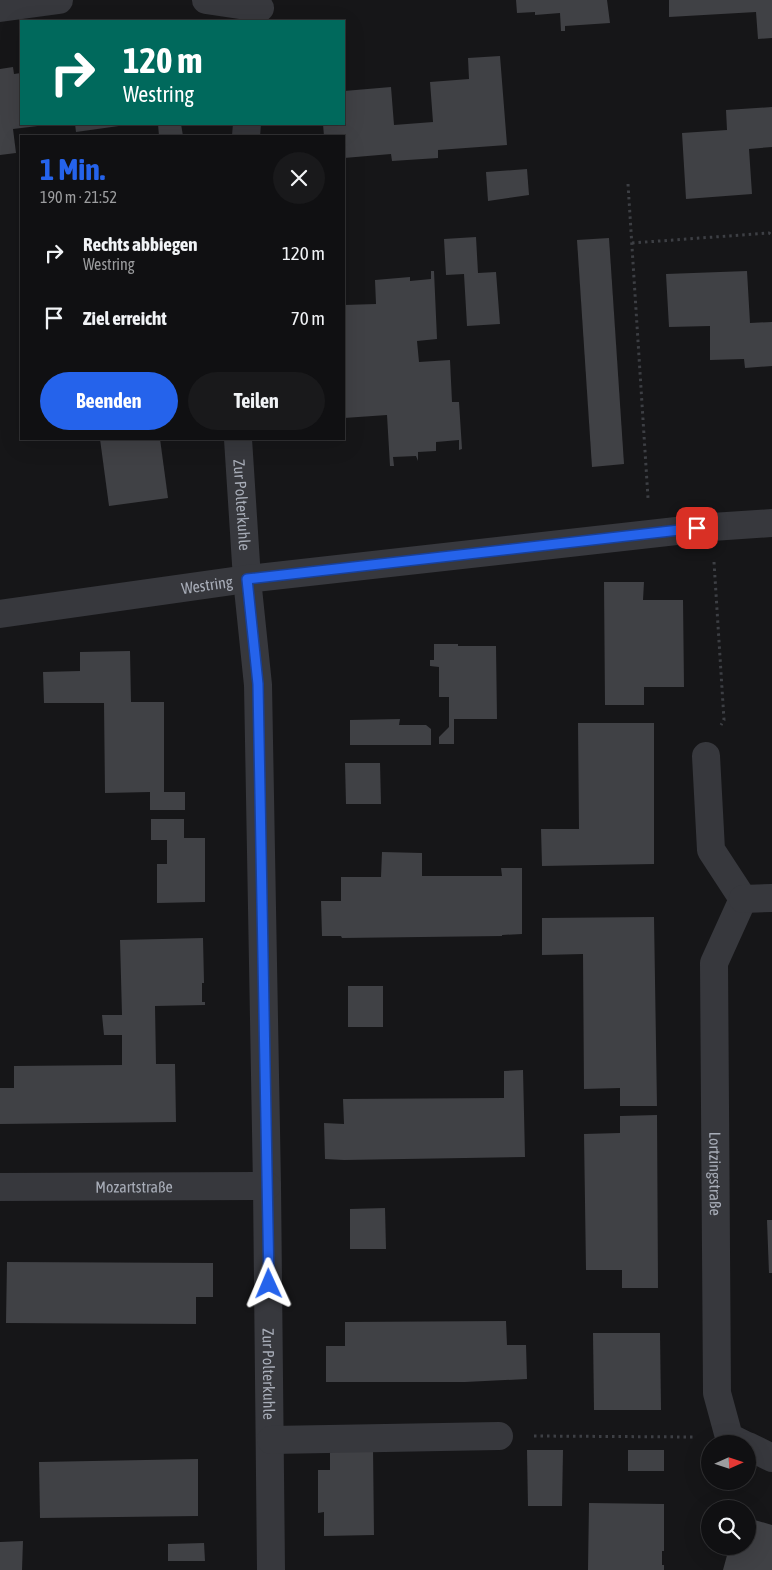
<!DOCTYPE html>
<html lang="de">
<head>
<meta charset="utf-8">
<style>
	body { margin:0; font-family:"Asap Condensed",sans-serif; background:#19191b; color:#f1f3f6; height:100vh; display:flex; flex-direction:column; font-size:19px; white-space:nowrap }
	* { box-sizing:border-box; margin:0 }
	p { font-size:16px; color:#9c9d9f }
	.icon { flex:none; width:28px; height:28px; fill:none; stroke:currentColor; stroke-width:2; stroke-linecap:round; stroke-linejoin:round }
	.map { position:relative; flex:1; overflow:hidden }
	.sheet { position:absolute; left:20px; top:135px; width:325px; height:305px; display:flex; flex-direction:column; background:#101012; border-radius:0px; box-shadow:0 5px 20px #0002,0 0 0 1px #303032 }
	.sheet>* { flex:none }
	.top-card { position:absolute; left:20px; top:20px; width:325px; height:105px; border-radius:0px; box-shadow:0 5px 20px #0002,0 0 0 1px #303032; background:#00695c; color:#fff; overflow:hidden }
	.needle { width:32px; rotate:87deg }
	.fabs { position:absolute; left:701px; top:1435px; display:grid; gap:10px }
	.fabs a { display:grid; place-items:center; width:55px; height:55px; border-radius:50%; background:#101012; box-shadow:0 5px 20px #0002,0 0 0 1px #303032; font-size:25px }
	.pin { position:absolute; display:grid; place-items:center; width:42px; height:42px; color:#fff; margin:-21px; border-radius:10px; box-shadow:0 2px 8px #0006 }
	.me { position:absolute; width:55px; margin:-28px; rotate:359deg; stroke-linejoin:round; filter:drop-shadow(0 0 4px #0008) }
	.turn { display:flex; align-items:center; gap:18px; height:105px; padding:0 20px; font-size:22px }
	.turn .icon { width:65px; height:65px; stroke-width:2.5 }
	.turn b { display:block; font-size:35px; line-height:42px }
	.round { display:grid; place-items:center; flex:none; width:52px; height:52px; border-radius:26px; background:#19191b }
	.head { display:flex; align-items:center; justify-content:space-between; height:85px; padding:0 20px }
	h1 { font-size:30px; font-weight:700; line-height:38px; color:#2563eb }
	.button { display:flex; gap:10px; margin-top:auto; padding:10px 20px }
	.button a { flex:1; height:58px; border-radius:30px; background:#2563eb; color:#fff; font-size:20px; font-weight:700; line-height:58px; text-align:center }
	.button a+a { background:#19191b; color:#f1f3f6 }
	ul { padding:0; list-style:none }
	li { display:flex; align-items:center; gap:15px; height:65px; padding:0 20px }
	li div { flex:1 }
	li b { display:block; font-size:19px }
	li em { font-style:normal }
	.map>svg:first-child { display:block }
</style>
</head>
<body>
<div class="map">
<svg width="772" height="1570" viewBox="0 0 772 1570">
	<rect width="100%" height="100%" fill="#161618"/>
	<g fill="#404145">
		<polygon points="516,0 607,0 610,23 565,26 565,31 561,31 560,13 535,15 535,12 517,13"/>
		<polygon points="669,0 772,0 772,38 758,39 756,12 669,17"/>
		<polygon points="500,56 507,145 438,150 438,158 392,161 391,154 344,158 344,136 324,136 323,124 344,124 344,91 391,87 394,125 433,122 430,82 469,79 468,58"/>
		<polygon points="13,67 14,74 21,73 21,124 46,125 13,129 16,153 0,155 0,69"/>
		<polygon points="772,107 772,147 749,149 752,194 686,199 682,133 727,130 726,110"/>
		<polygon points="75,124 126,124 126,125 76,132"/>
		<polygon points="158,124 181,124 183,136 159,136"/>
		<polygon points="527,169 529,195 488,201 486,172"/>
		<polygon points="476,237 478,273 496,272 500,324 467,326 464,274 446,275 444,239"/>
		<polygon points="609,238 624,464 592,467 577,240"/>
		<polygon points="431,271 434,271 437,339 417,341 419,362 450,360 452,402 459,402 462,449 459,450 459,440 436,442 436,451 418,452 418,461 416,456 393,457 394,466 390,466 387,415 344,418 344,305 376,304 375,280 410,277 410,281 431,279"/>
		<polygon points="747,271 750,323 772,322 772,366 745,368 744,359 710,360 710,326 669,327 666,274"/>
		<polygon points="100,439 160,439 168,498 109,506"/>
		<polygon points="604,582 644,582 643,600 683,600 684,687 644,687 644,705 605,705"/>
		<polygon points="434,644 458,644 458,646 496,646 497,719 454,719 454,744 439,744 439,737 449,727 449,697 439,697 439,667 430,666 430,660 434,660"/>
		<polygon points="130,651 131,702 164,702 164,792 185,792 185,810 150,810 150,792 105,793 104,703 44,703 43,672 80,671 80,652"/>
		<polygon points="400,719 399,725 426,725 431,729 431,745 350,745 350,720"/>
		<polygon points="578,723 654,723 654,864 542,866 541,829 579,829"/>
		<polygon points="345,763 380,763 381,804 346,804"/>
		<polygon points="151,819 184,819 184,838 205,838 205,902 157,903 157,864 167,864 167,840 151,840"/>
		<polygon points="382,852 422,853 422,876 502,876 501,868 522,868 522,934 502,935 502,936 342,938 341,936 322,936 321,901 341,901 341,877 381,877"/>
		<polygon points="654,917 657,1106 620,1106 620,1088 584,1089 583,954 542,955 542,918"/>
		<polygon points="203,938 204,983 202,983 202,1002 205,1002 205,1005 155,1006 156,1064 175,1064 176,1122 0,1124 0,1088 14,1088 14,1066 122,1065 122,1035 104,1035 102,1015 122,1015 120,940"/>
		<rect x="348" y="986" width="35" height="41"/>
		<polygon points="523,1070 525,1157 344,1160 325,1159 324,1123 344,1124 343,1099 504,1098 504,1071"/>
		<polygon points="657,1115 658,1288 622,1288 622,1270 586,1270 584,1134 620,1133 620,1116"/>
		<polygon points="385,1208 386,1249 350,1249 350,1209"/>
		<polygon points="767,1220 772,1220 772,1273 769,1273"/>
		<polygon points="7,1262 213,1263 213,1297 196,1297 196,1324 6,1323"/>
		<polygon points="506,1321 507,1345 526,1345 527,1379 465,1382 326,1382 326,1346 345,1346 345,1322"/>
		<polygon points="593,1333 660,1333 661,1410 594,1410"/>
		<polygon points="330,1448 373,1448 374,1535 324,1536 324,1512 318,1513 318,1470 330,1470"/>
		<polygon points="527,1450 563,1450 562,1506 528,1506"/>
		<rect x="628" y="1450" width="36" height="21"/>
		<polygon points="198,1459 198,1516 40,1518 39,1462"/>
		<polygon points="589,1503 664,1504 664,1551 662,1551 662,1565 664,1565 664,1570 588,1570"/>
		<polygon points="748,1518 772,1525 772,1570 723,1570 729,1548 725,1546 748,1546"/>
		<polygon points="23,1541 22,1570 0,1570 0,1542"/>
		<polygon points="204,1543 205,1561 168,1561 168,1544"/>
	</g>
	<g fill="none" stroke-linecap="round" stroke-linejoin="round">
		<g stroke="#3d3f44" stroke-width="3" stroke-dasharray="2.5 4" stroke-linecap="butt">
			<polyline points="628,184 648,498"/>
			<polyline points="632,243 769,233 772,235"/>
			<polyline points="714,562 724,720 721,725"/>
			<polyline points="534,1436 693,1437"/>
		</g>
		<g stroke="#37383d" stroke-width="28">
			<polyline points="206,0 260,8"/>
			<polyline points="0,8 59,0"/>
			<polyline points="246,136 247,124"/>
			<path id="s1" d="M238,439l9,140 11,106 9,501 4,384"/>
			<polyline points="706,756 711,850 743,899"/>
			<path id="s2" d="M743,899l-29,64 3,430 12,44 14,7"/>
			<polyline points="743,899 772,898"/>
			<path id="s3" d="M0,1187l267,-1"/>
			<polyline points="271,1440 499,1436"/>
			<polyline points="748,1446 772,1458"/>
		</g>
		<path stroke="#37383d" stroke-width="28" id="s4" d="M0,614l247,-35 465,-52 60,-4"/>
	</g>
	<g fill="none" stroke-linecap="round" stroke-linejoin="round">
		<g stroke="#184099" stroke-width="12">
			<polyline id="route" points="269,1284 258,684 247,579 697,528"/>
		</g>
		<use href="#route" stroke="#2563eb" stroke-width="9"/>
	</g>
	<g text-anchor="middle" stroke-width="4.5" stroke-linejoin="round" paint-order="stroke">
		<g font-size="16" fill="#a8adb8" stroke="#111113">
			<text dy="6" stroke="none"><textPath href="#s1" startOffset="66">Zur Polterkuhle</textPath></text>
			<text dy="6" stroke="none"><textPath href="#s4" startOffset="209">Westring</textPath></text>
			<text dy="6" stroke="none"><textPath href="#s2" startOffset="281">Lortzingstraße</textPath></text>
			<text dy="6" stroke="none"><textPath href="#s3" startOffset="134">Mozartstraße</textPath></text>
			<text dy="6" stroke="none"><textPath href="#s1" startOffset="936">Zur Polterkuhle</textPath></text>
		</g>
	</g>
</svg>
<div class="fabs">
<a><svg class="needle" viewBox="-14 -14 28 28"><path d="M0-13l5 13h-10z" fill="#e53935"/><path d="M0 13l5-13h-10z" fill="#9c9d9f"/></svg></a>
<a><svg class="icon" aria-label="search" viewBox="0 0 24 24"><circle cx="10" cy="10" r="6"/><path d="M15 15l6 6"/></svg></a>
</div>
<div class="pin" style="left:697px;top:528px;background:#d93025"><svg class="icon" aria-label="arrive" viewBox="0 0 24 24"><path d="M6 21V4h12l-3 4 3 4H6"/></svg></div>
<svg class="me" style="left:269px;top:1284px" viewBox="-20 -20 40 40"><path d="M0-17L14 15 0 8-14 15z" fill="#2563eb" stroke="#fff" stroke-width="4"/></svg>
<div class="top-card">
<div class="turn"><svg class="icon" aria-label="right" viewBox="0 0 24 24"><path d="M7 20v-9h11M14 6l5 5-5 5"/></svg><div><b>120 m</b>Westring</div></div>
</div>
<section class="sheet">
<div class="head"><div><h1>1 Min.</h1><p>190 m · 21:52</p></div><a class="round"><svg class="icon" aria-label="close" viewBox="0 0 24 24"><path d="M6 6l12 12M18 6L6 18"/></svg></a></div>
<ul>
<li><svg class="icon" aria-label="right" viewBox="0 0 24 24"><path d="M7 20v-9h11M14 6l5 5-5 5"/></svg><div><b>Rechts abbiegen</b><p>Westring</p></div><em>120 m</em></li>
<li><svg class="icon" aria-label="arrive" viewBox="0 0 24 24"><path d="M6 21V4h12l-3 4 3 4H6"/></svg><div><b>Ziel erreicht</b></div><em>70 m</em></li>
</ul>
<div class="button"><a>Beenden</a><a>Teilen</a></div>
</section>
</div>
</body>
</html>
